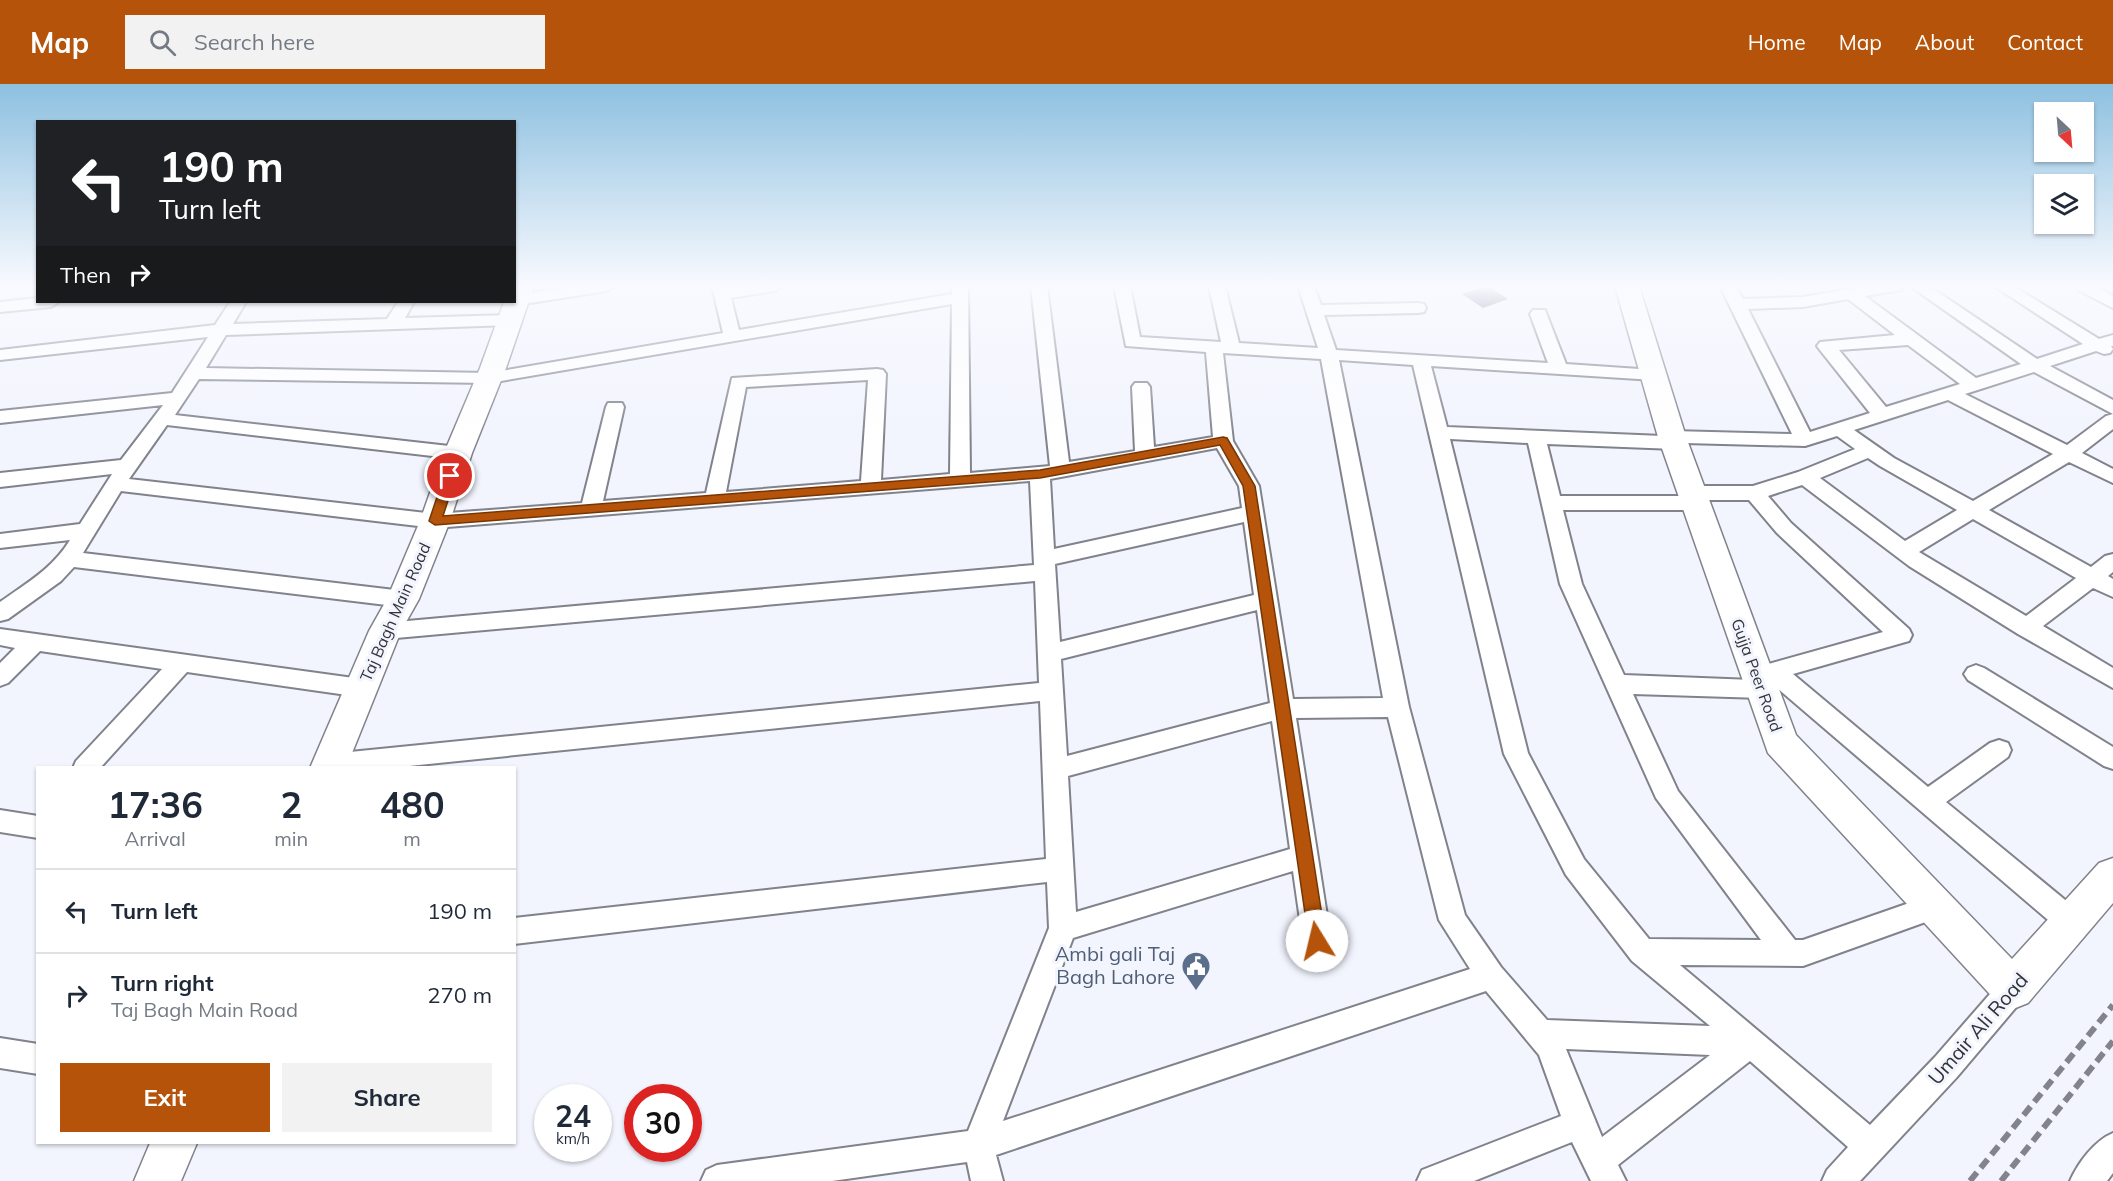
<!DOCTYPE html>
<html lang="en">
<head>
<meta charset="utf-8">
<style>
	body { margin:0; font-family:Mulish,sans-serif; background:#f2f2f3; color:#1f2937; height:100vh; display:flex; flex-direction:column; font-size:22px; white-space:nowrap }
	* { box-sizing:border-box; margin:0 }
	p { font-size:20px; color:#747a83 }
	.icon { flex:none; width:33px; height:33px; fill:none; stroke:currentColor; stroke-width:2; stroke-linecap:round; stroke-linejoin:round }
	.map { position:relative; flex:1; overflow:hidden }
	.details { position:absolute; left:36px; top:682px; width:480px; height:378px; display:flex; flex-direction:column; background:#fff; border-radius:0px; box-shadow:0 2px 4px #0004 }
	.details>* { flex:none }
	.top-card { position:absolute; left:36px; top:36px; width:480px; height:183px; border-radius:0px; box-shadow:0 2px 4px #0004; background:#202124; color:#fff; overflow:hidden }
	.needle { width:39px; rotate:154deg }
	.tools { position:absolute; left:2034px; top:18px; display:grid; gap:12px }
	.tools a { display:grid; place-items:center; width:60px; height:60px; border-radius:0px; background:#fff; box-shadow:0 2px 4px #0004; font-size:30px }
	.speed { position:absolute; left:534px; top:1000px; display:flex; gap:12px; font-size:30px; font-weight:700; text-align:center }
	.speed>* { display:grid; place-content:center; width:78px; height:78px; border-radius:50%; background:#fff; box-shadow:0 2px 4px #0004; line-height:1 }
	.speed small { font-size:15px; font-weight:400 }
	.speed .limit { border:9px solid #d22; background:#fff; color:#111 }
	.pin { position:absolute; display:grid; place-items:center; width:51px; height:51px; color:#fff; margin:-26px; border:3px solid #fff; border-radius:50%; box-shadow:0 2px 6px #0007 }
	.me { position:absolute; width:66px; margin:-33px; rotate:351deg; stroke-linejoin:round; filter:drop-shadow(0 0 4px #0008) }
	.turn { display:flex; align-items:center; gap:21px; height:126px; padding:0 24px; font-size:27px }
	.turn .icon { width:78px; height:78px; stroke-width:2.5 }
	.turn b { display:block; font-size:42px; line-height:51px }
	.then { display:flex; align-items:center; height:57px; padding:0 24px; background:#0003; gap:12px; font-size:22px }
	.eta { display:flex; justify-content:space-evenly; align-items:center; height:102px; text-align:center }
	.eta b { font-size:36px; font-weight:700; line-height:42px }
	.primary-button { display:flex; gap:12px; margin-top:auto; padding:12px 24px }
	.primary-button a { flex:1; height:69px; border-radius:0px; background:#b45309; color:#fff; font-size:24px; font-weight:700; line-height:69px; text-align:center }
	.primary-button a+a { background:#f2f2f3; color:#1f2937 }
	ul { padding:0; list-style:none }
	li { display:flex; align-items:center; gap:18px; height:84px; padding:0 24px; border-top:2px solid #e0e1e3 }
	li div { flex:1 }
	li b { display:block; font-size:22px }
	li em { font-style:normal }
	header { display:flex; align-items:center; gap:36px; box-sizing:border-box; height:84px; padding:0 30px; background:#b45309; color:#fff }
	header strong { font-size:28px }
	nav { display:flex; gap:33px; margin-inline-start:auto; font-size:21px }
	.search { width:420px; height:54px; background:#f2f2f3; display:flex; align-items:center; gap:15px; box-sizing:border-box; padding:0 21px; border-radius:0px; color:#747a83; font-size:22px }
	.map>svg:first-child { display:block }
</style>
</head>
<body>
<header>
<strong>Map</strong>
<div class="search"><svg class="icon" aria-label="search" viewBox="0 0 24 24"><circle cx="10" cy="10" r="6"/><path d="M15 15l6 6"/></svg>Search here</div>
<nav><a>Home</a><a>Map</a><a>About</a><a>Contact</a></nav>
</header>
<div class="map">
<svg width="2113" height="1097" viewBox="0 0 2113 1097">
	<rect width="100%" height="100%" fill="#f2f4fe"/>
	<polygon fill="#3d415d" points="1485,202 1488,202 1508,215 1483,224 1462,210"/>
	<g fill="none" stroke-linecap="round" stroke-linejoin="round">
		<g stroke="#80828c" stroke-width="4">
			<g id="street">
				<polygon points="576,202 615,202 607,207 517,221 510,218 514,218 514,212 517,211"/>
				<path d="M712,202h16l1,2 54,-2 -8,5 -44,7 8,32 213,-36v-8h16l2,187 80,-7 -19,-180h16l22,176 66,-11 -3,-64 3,-4h12l3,4 4,60 59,-10 -7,-85 -80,-6 -12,-60h16l10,51 81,5 -12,-56h16l14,57 79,5 -20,-62h16l7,19 97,-2 6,1 2,4 -2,4 -6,1 -94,2 12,35 212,13 -18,-49 3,-4h12l21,54 88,6 6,1 3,4 -3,4 -6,1 -223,-14 16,61 216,9 2,-3 7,-2 120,3 -72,-148h16l7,13 60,-2 65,-11h36l-2,4 -37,6 111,82 45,-14 -111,-78h19l108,73 46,-15 -89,-58h19l86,53 14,-4v11h-2l2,3 -3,4 -6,1 -8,-3 -46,15 63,34v14l-79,-42 -69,22 102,51 39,-29 7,-2v15l-31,24 31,16v14l-44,-21 -80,48 102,57 14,-11 8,-2v18l-5,4 5,3v18l-20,-9 -50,38 70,42v20l-95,-54 -109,-68 -107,-81 -34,11 23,27 118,106 3,6 -3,6 -116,33 135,113 62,-44 9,-3 9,3 3,7 -3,7 -62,45 135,111 4,9 -4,9 -10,3 -10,-3 -292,-250h-2l7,8 -4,6 -8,3 -129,-4 45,97 117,149h8l132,-46 10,3 4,9 -4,9 -142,51 -123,-1 190,160 65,-68 68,-78 10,-4 10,4 4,10 -4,10 -66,78 -97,104h-38l5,-11 21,-23 -98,-86 -132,104 8,16h-35l-19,-39 -98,39h-57l5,-11 139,-54 -22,-61 -53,-64 -490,164 7,26h-32l-4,-19 -135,19h-131l5,-11 11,-5 251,-34 81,-203 -2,-46 -533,62v-26l532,-59 -6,-158 -650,67h-70l-2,-4 3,-7 9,-3 709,-71 -4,-102 -650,58 -8,-2 -3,-6 3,-6 8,-2 649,-58 -4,-84 -595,47 -314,-37 -38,62 320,38 8,2 3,6 -3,6 -8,2 -329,-40 -13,14 -53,38 -8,2v-19c27,-19 53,-34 70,-62l-70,8v-14l80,-10 32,-50 -112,13v-14l121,-13 42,-55 -163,18v-12l172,-18 36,-56 -208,23v-10l215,-25 15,-23h16l-13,22 154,-5 11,-17h16l-9,16 105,-3 6,1 3,4 -3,4 -6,1 -284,10 -20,33 283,5 234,-40zM1848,215l47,36 -75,7 -3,4 3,4 50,63 -60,19 -62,-123 55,-2zM952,220l-2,170 -69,6 5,-106 -3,-4 -6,-1 -145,9 -26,115 -103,8 21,-94 -2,-4h-14l-2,4 -24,96 -147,11 -306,-35 38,-54 291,34 7,-2 3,-4 -3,-4 -7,-2 -283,-32 24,-36 290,4zM1908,261l52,39 -74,23 -47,-57zM1223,269l98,6 62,339 -90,1 -34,-213 -26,-45zM1339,276l74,5 91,389 62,121 66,86 78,65 -163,-6 -46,-53 -36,-52 -56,-208zM868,296l-7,101 -135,11 20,-105zM1948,316l105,54 -80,47 -79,-43 -40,-28zM1837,352l18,13 -57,23 -45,14h-61l-7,2 -3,5 2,3h-124l-13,-52 128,5 7,-2 2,-4 121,3zM1450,355l78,4 32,141 96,214 105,142 -112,-1 -65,-80 -56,-106zM1217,364l22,38 3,22 -188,41 -4,-70zM1868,374l12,8 77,44 -52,31 -85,-63zM1704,416h45l28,33 106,99 -129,36 -4,6 3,6 -129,-5 -42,-91 -19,-74h133l7,-2 3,-5zM1973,435l103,59 -50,38 -107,-64zM1244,438l10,73 -194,47 -5,-78zM1257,526l13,93 -203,53 -6,-97zM1388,633l51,203 31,49 -467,152 70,-183 220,-67 10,70 4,9 10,4 10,-4 4,-9 -35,-223zM1272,637l18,128 -214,63 -8,-136zM1566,965l144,6 -108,82z"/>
				<polygon points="2076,202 2096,202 2113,212 2113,224 2078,206"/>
				<polygon points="38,214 38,218 59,218 51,223 0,228 0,218"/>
				<polygon points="0,545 361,595 369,598 373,604 369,610 361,613 187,588 100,684 73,684 76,677 162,585 40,567 8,599 0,602 0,579 15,564 0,561"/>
				<polygon points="1976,581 1984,584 2113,663 2113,685 2104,682 1968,596 1964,590 1968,584"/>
				<polygon points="0,726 38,732 38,754 0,748"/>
				<polygon points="0,954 38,960 38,990 0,984"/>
				<path d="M2113,1049v40l-6,8h-37c8,-18 24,-40 43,-48z"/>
			</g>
		</g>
		<g stroke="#80828c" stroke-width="3">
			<g id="secondary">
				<polygon points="514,202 534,202 506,284 472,369 450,437 419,515 401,547 346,684 310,684 369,547 387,515 420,437 444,369 480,284 504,218 514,218"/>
				<polygon points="1615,202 1639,202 1686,353 1796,651 2012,875 2099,779 2113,774 2113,819 2028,919 2013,925 1998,919 1768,669 1658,353"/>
				<polygon points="150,1059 197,1059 181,1097 134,1097"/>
			</g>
		</g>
		<use href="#street" fill="#fff" fill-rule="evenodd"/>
		<use href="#secondary" fill="#fff" fill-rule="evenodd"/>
		<g stroke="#83848b" stroke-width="6" stroke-dasharray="11 6" stroke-linecap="butt">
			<polyline points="1970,1097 2113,921"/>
			<polyline points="2001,1097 2113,957"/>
		</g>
	</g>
	<linearGradient id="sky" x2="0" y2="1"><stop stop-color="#8dc0e0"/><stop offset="0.57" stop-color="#f9faff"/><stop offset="1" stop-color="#f9faff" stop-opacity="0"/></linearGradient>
	<rect width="2113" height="355" fill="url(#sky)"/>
	<polygon fill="#b45309" stroke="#753606" stroke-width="1.5" points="1223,353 1227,354 1255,402 1326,857 1323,862 1317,865 1311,862 1309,857 1243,402 1220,361 1040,394 435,441 429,437 444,392 450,388 456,392 443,432 1040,386"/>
	<defs>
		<g id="civic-pin" transform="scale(1.5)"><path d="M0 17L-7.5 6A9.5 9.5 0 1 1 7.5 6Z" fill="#5c6f8a" stroke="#f2f4fe"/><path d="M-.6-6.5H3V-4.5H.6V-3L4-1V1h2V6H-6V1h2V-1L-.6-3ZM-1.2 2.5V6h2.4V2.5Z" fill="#fff"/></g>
	</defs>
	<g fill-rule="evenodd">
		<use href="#civic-pin" x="1196" y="882"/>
	</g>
	<g text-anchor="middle" stroke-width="6" stroke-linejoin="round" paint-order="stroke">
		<g font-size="16" fill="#323337" stroke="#f2f4fe">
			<text transform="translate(395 528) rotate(-66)" y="6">Taj Bagh Main Road</text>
			<text transform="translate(1757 591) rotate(70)" y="6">Gujja Peer Road</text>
		</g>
		<g font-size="20" fill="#4e5e75" stroke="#f2f4fe" text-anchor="end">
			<text x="1175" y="877">Ambi gali Taj<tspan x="1175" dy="23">Bagh Lahore</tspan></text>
		</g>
		<g font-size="20" fill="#323337" stroke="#f2f4fe">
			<text transform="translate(1978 945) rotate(-49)" y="7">Umair Ali Road</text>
		</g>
	</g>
</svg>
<div class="tools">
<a><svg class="needle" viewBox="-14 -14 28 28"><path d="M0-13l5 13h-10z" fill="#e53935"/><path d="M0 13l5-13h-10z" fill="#747a83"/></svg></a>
<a><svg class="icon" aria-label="layers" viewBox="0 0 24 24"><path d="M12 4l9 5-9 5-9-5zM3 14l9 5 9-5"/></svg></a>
</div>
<div class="speed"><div>24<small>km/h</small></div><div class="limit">30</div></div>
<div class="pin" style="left:450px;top:392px;background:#d93025"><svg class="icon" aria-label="arrive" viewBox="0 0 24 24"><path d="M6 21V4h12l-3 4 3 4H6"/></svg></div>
<svg class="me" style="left:1317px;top:857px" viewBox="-20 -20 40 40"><circle r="19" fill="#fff"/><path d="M0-13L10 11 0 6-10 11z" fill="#b45309"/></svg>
<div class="top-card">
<div class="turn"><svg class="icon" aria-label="left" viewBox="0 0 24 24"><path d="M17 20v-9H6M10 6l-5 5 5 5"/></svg><div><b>190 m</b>Turn left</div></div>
<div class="then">Then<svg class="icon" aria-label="right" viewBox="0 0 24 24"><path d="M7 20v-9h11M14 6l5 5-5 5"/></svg></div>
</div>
<section class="details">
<div class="eta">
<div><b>17:36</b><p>Arrival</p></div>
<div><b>2</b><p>min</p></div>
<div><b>480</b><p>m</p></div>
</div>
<ul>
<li><svg class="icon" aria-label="left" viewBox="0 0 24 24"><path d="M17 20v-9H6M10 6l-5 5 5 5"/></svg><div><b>Turn left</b></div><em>190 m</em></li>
<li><svg class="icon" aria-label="right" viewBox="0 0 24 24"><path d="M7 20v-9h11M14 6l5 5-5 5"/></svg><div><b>Turn right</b><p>Taj Bagh Main Road</p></div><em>270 m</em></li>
</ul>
<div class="primary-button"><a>Exit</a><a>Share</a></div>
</section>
</div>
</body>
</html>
